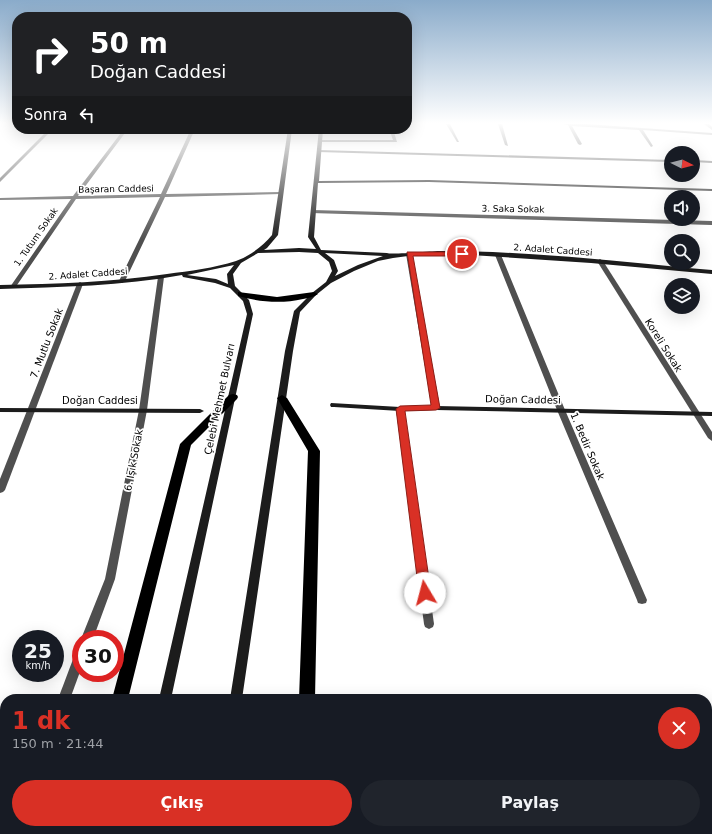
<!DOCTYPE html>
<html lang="tr">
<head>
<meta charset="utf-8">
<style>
	body { margin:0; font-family:"DejaVu Sans",sans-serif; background:#20242c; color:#f1f3f6; height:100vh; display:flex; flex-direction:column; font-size:15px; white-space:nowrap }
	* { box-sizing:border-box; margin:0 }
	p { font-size:13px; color:#9ea1a6 }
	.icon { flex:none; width:22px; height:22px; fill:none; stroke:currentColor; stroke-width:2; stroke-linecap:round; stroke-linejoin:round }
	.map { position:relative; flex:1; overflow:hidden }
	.side { position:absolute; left:0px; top:694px; width:712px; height:140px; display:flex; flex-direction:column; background:#171b24; border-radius:16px 16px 0 0; box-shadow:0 4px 16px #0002 }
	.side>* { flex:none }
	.hud { position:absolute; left:12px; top:12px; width:400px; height:122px; border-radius:16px; box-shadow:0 4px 16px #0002; background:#202124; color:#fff; overflow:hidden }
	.needle { width:26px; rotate:96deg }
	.fabs { position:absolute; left:664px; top:146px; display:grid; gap:8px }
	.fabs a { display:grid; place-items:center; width:36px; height:36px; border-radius:50%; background:#171b24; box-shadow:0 4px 16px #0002; font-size:20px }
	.speed { position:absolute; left:12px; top:630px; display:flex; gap:8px; font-size:20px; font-weight:700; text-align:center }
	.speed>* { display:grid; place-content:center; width:52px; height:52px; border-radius:50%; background:#171b24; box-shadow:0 4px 16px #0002; line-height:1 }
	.speed small { font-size:10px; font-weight:400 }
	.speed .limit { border:6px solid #d22; background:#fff; color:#111 }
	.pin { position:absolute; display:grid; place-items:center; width:34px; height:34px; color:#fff; margin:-17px; border:2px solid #fff; border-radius:50%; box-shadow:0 1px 4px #0007 }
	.me { position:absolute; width:44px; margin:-22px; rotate:352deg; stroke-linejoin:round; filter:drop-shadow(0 0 3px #0008) }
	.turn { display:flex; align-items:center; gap:14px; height:84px; padding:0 12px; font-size:18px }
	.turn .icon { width:52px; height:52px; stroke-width:2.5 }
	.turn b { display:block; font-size:28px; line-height:34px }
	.then { display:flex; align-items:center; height:38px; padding:0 12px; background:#0003; gap:8px; font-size:15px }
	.round { display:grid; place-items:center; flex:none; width:42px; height:42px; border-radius:21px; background:#20242c }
	.headline { display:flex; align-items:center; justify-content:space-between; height:68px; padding:0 12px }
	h1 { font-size:24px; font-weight:600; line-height:30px; color:#d93025 }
	.cta { display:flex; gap:8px; margin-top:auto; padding:8px 12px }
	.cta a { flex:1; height:46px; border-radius:24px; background:#d93025; color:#fff; font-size:16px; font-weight:600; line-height:46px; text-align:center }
	.cta a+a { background:#20242c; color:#f1f3f6 }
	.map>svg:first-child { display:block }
</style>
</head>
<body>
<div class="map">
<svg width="712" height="834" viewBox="0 0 712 834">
	<rect width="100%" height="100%" fill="#fff"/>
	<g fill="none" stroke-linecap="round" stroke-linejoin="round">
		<g fill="#4f4f4f" fill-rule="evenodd">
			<polygon points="446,124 450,124 459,142 457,142"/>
			<polygon points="498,124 502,124 508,146 505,145"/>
			<polygon points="563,124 586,124 712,133 712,135 643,130 653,146 651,147 639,130 572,126 582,144 580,145 578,144 568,125"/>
			<polygon points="704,124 709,124 712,127 712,130"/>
			<polygon points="49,129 53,129 0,182 0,178"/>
			<polygon points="124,129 128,129 78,196 161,194 191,129 195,129 166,194 280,192 282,193 280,194 165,197 125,281 122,283 119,281 160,197 76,199 15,288 11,288 10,287 71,199 0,200 0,198 73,196"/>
			<polygon points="389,129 393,129 397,142 320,142 318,141 320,140 393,140"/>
			<polygon points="319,150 671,160 671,162 318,152 317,151"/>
			<polygon points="693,160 712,161 712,163 693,162"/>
			<polygon points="313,210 712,221 712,225 311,213 311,211"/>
			<polygon points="409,252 412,254 440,408 436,410 432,408 406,254"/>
			<polygon points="496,254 501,255 565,410 647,600 646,603 642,604 638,603 637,600 557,410 495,255"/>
			<polygon points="600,259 603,261 712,432 712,441 708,438 597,261"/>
			<polygon points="161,275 164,277 147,410 115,579 93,639 81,639 105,579 139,410 158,277"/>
			<polygon points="80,282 83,284 5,490 3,492 0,493 0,479 77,284"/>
			<polygon points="397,407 403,407 404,409 434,624 433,627 429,629 425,627 424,624 396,409"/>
			<polygon points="81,649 81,669 70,699 58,699 75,654 77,650"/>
			<rect x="0" y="765" width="5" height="14"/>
		</g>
		<g fill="#1c1c1c" fill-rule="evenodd">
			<path d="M288,129h4l-14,106 -11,13 -3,2 35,-2 17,1 -8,-12 11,-108h4l-4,52 110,-1 283,9v2l-283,-9 -111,1 -4,54 7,13 66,3c4,2 45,-2 54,-2 82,0 165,9 247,17l24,2v4l-121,-11 -120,-8 -48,-1 -30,4 -15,3 -24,10 -23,12 -15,12 -16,17 -7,39 -51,348h-12l55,-348 9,-40 18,-18 14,-11 6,-11 -3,-9 -11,-9 -19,-1 -41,1 -17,10 -8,11 2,12 14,14 4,14 -82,385h-12l88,-385 -4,-13 -13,-13 -15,-5 -32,-6 -1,-2c-60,11 -121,12 -182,14v-4c56,-1 112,-3 167,-11 23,-3 47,-6 69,-13 14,-5 27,-15 36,-26zM325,253l58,3 -25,9 -23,11 3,-5 -4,-11zM234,265l-7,9 1,10 -12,-5 -29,-4z"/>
			<polygon points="331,403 400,407 436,406 712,412 712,416 436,410 400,411 334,407 331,407 330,405"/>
			<polygon points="0,408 200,409 204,411 200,413 0,412"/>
			<rect x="707" y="788" width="5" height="14"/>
			<polygon points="129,829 143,829 142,834 128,834"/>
			<rect x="209" y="829" width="14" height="5"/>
		</g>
		<path fill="#000" fill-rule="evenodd" d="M238,292l39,5 37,-5 4,2c-4,3 -10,4 -15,5 -22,5 -43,3 -65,-3z"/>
		<g fill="#000" fill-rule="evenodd">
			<polygon points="233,394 237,395 238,397 237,399 191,445 128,699 112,699 180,444 229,395"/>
			<polygon points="282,395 287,398 320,451 315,699 299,699 308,451 277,398"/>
			<polygon points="75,829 95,829 94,834 74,834"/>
			<rect x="294" y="829" width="20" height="5"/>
		</g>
	</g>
	<linearGradient id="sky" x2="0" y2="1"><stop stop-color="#8aabca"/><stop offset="0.51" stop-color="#fff"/><stop offset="1" stop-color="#fff" stop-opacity="0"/></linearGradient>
	<rect width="712" height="241" fill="url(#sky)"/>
	<polygon fill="#d93025" stroke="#8d1f18" points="407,252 462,252 465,254 462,256 413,256 440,408 436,410 405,411 431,593 429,597 425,598 421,597 419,593 396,409 400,406 431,405"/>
	<g text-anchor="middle" stroke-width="3.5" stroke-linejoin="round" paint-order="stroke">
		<g font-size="9" fill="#000" stroke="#fff">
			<text transform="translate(116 189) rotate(-1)" y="3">Başaran Caddesi</text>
			<text transform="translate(513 209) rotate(1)" y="3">3. Saka Sokak</text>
			<text transform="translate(36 237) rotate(-55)" y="3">1. Tutum Sokak</text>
			<text transform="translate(553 250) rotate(4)" y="3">2. Adalet Caddesi</text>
			<text transform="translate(88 274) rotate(-4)" y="3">2. Adalet Caddesi</text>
		</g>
		<g font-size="10" fill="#000" stroke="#fff">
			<text transform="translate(46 343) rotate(-69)" y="4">7. Mutlu Sokak</text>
			<text transform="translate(664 345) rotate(58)" y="4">Koreli Sokak</text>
			<text transform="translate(219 399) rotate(-78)" y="4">Çelebi Mehmet Bulvarı</text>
			<text transform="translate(523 399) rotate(1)" y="4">Doğan Caddesi</text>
			<text x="100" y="404">Doğan Caddesi</text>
			<text transform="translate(588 446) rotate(67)" y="4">1. Bedir Sokak</text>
			<text transform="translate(133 460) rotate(-79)" y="4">6. Işık Sokak</text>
		</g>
	</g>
</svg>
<div class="fabs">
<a><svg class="needle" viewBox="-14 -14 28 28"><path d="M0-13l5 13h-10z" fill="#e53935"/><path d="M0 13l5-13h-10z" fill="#9ea1a6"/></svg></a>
<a><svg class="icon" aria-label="sound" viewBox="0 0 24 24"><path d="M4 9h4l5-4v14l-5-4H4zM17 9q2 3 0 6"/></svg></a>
<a><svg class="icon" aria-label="search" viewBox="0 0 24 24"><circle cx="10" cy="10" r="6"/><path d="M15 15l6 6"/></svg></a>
<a><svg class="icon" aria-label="layers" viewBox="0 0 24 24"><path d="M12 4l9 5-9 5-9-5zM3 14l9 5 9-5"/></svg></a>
</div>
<div class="speed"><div>25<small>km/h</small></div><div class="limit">30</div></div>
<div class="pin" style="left:462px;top:254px;background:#d93025"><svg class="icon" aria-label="arrive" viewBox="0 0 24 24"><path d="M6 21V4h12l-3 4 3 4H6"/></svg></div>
<svg class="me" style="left:425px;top:593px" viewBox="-20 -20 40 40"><circle r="19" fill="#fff"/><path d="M0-13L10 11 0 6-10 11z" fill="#d93025"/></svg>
<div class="hud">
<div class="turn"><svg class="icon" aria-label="right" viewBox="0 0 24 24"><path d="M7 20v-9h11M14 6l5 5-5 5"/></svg><div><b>50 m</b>Doğan Caddesi</div></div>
<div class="then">Sonra<svg class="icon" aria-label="left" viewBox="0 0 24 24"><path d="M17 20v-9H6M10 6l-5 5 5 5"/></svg></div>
</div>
<section class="side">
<div class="headline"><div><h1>1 dk</h1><p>150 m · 21:44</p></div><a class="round" style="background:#d93025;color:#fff"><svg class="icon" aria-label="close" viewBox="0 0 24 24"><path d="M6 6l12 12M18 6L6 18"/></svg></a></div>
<div class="cta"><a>Çıkış</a><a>Paylaş</a></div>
</section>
</div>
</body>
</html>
